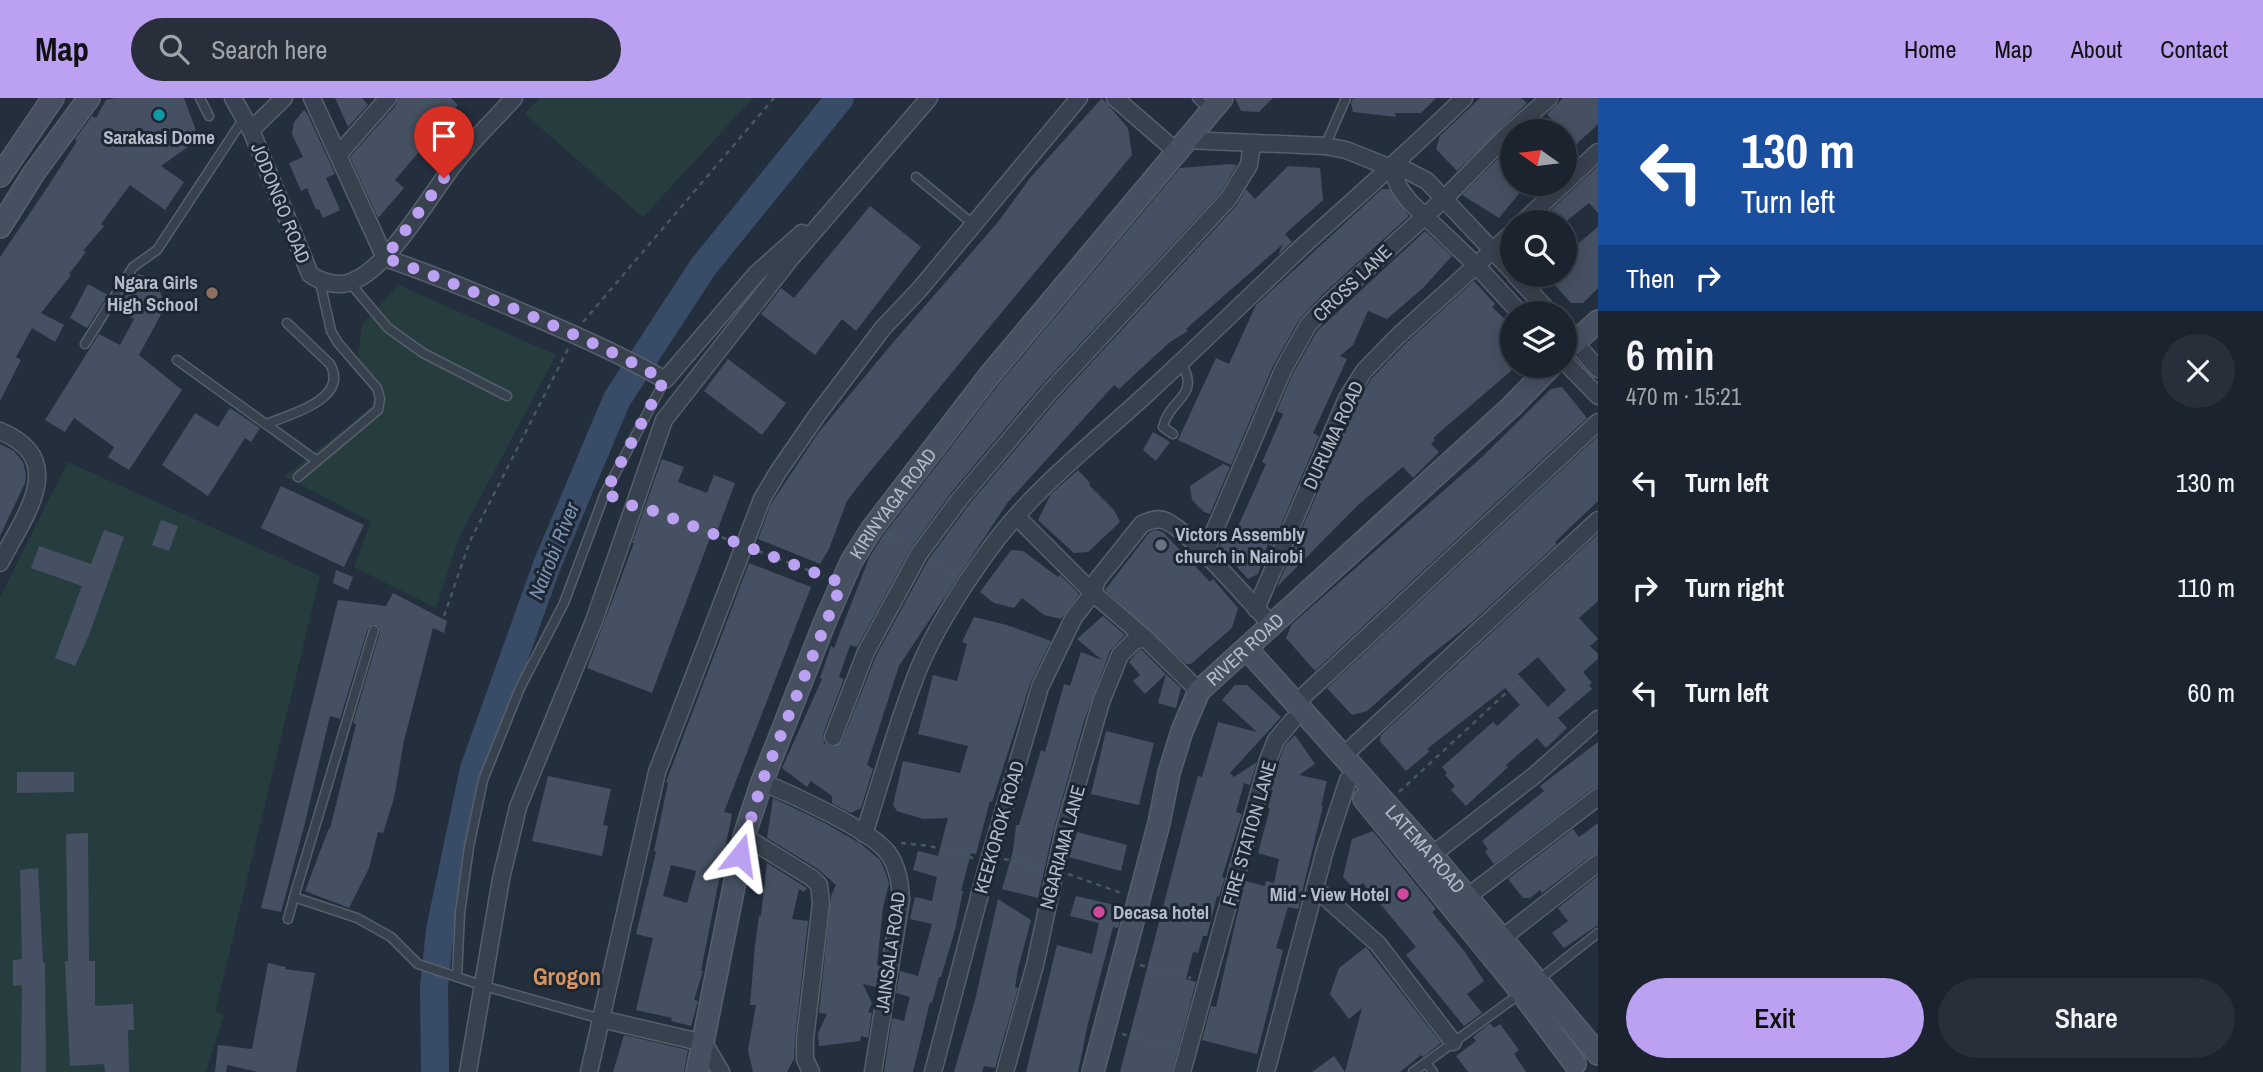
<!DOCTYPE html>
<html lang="en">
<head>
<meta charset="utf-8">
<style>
	body { margin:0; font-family:"Archivo Narrow",sans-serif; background:#282f3a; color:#f1f3f6; height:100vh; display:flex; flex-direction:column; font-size:26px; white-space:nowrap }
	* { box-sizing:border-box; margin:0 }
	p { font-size:23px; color:#a0a4aa }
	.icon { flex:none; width:38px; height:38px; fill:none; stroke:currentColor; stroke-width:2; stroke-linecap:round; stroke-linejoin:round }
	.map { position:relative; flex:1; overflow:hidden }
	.sheet { display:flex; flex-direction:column; background:#1b232e; width:665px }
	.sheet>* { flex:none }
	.top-card { background:#1a4fa0; color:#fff; overflow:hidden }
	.needle { width:46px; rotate:284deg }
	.buttons { position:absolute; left:1500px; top:21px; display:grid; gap:14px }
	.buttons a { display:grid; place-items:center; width:77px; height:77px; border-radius:50%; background:#1b232e; box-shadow:0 4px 18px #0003,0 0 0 2px #39404a; font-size:35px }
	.pin { position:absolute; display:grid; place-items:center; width:60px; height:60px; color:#fff; margin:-72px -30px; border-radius:50% 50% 50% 0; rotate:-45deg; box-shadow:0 0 7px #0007 }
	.pin .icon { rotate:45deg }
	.me { position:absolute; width:77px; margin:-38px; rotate:15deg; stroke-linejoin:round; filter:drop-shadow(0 0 5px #0008) }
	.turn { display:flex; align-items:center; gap:24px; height:147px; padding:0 28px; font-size:32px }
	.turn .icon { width:91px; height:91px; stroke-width:2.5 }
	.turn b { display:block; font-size:49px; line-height:60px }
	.then { display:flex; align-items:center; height:66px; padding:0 28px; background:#0003; gap:14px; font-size:26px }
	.round { display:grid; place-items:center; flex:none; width:74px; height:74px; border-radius:37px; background:#282f3a }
	.head { display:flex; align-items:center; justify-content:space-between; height:119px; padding:0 28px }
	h1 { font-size:42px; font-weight:600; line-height:52px }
	.cta { display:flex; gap:14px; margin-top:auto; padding:14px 28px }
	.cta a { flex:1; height:80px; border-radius:42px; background:#bca0f2; color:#111; font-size:28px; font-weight:600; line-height:80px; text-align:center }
	.cta a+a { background:#282f3a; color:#f1f3f6 }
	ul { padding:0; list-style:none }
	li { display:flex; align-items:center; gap:21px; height:105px; padding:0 28px }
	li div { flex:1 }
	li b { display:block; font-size:26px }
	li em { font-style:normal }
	header { display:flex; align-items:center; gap:42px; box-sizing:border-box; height:98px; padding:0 35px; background:#bca0f2; color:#111 }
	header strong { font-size:33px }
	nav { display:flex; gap:38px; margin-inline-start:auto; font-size:24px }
	.search { width:490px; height:63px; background:#282f3a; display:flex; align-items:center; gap:18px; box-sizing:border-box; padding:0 24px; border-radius:38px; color:#a0a4aa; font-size:26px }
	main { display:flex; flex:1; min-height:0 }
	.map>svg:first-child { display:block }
</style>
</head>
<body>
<header>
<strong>Map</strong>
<div class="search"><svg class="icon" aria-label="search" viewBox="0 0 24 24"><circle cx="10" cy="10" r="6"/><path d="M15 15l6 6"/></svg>Search here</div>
<nav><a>Home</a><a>Map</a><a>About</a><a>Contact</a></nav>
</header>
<main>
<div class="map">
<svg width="1598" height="974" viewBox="0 0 1598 974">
	<rect width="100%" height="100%" fill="#242f3e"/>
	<g fill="#263c3f">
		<polygon points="539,0 753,0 643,119 525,16"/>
		<polygon points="399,187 556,257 459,440 436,510 354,469 371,424 285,378 379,303 357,267 362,226"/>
		<polygon points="68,364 320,478 215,914 224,917 206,974 0,974 0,499"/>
	</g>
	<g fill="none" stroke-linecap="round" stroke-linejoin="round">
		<polyline stroke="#394c67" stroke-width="28" points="435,974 434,889 440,832 474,671 547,467 617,301 703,169 840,0"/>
	</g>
	<g fill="#455162" fill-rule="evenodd">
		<polygon points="115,0 184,0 199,41 161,68 184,84 165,112 130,87 101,126 104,128 83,153 86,154 69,176 71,177 41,215 64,227 55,244 32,230 16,259 21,262 0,303 0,159 49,87 77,43 75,41 92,18 96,20 106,2"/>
		<polygon points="335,0 362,0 368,7 348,29"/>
		<polygon points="398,0 451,0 458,7 436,31 441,35 418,55 395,82 404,90 378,120 350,59 396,7"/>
		<polygon points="1102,0 1128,30 1132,57 863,382 847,403 829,451 820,466 758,441 771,406 818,335 890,248 998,124 1030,80"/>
		<polygon points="1235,0 1273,0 1259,14 1241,13"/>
		<polygon points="1353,0 1436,0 1421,15 1395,15 1396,19 1353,14 1351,5"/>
		<polygon points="1480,0 1521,0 1527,5 1457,73 1436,51 1440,38"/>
		<polygon points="1563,0 1598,0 1598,26 1564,58 1564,33 1561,33 1547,16"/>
		<polygon points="304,12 307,15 335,76 326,80 340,112 323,120 319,111 316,112 307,90 301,93 289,65 303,59 292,36 294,24"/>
		<polygon points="1512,47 1512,86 1527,86 1499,120 1462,97"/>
		<polygon points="1230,66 1237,67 1221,94 1040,289 951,395 911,450 857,549 850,547 839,579 844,581 823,636 824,645 829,648 835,649 842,643 876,558 928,462 967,409 1056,303 1237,107 1246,91 1255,101 1288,68 1320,70 1323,102 1285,136 1292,144 1278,157 1283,146 1186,231 1188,233 1170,244 1119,291 1114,287 1008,404 899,568 867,667 873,671 861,710 851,715 832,705 832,698 811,683 807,689 782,670 822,581 820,580 831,548 834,550 869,460 882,439 999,286 1180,70"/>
		<polygon points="1598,68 1598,115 1589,105 1565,124 1538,124"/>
		<polygon points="1382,91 1389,91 1409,118 1322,197 1299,222 1273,268 1231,367 1178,342 1216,260 1229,266 1256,207"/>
		<polygon points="870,108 921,149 856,233 842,221 815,257 761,216 781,190 794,200"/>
		<polygon points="1598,129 1598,190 1583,205 1571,205 1546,177 1564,177 1564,136 1574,149"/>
		<polygon points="1425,133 1452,158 1423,190 1387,221 1368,213 1353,247 1340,258 1347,261 1313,335 1319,338 1272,448 1268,446 1258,476 1248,481 1219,449 1227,436 1232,442 1266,366 1262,364 1283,316 1277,313 1292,277 1317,233"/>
		<polygon points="138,176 156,181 165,209 139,257 182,292 129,372 108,359 114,349 74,320 65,334 45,322 99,236 120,247 134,221 118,212"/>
		<polygon points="1474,183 1495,206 1492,209 1512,228 1512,272 1433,340 1435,342 1431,346 1439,354 1413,380 1403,369 1359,406 1277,489 1356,305 1372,280 1404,247"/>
		<polygon points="88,186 108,197 87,230 70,220"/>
		<polygon points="728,261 786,305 762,337 704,293"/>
		<polygon points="1562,289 1587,320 1315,573 1286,540 1292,526 1483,358 1551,291"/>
		<polygon points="230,310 260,330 251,344 245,340 208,398 162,367 195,315 218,329"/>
		<polygon points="1153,334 1170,344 1156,363 1143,352"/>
		<polygon points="1598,338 1598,403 1555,444 1557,446 1471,525 1422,564 1367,613 1352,617 1327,590"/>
		<polygon points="0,346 14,353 23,364 26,376 25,385 0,438"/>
		<polygon points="662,361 684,369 678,384 707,395 714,377 735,385 718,431 714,429 652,595 587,570 634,445 632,445"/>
		<polygon points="1223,366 1230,369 1210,416 1204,414 1192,402 1190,388"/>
		<polygon points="1078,372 1090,385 1089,387 1114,412 1120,424 1088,454 1074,455 1038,422 1051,396"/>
		<polygon points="281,388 364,427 344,469 261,430"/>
		<polygon points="161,422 178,428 169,453 152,447"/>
		<polygon points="104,432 124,439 89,537 75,568 55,560 82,488 31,470 39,448 91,466"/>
		<polygon points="1155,432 1163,434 1210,484 1213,481 1238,510 1232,530 1191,566 1186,566 1105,492 1149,435"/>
		<path d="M1598,436v67l-19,17 19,21 -8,7 8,8v5l-15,13 9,11 -3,2 3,4 -34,29 9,10 -21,20 -9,-10 -31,27 2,2 -42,39 -15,-16 4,-4 -10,-11 2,-2 -5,-6 51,-45 4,4 23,-21 -15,-17 -78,61 3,2 -24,20 -26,-30 1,-6zM1538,559l28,33 -18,17 -30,-33z"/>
		<polygon points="1011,452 1023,453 1058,479 1060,477 1079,496 1061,521 1044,517 1022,500 1014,510 994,505 980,494"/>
		<path d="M749,465l62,24 -87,225 8,2 -31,157h2l-9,29 4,1 -7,25 -20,-5 1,-3 -36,-8 17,-72 -17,-4 20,-82 -2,-1 14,-68 -2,-1zM671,767l25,6 -9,32 -24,-7z"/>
		<polygon points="336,472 353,479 348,492 333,485"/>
		<polygon points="393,495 447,523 444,535 433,530 404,643 394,700 383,735 378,734 369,770 349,810 305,793 329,730 330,731 356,626 353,625 380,534 379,528 373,526 368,530 340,621 330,618 304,729 281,814 261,810 338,502 386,508"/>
		<polygon points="1103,518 1125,537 1110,553 1084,623 1052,737 1038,800 1002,791 1013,753 1016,727 1019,727 1041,652 1045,654 1064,586 1070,588 1081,554 1102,562 1077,541"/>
		<polygon points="974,519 1007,527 1051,543 1030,586 992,704 990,703 976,756 971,755 961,793 963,793 955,832 941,879 939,879 932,905 930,904 913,974 884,974 892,920 904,923 910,899 896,895 900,873 918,878 932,826 910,821 915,799 932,803 937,779 913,772 918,753 938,758 948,720 923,721 897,713 893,707 903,663 960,675 968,648 918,636 933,577 957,583 967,546 962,544"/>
		<polygon points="1139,552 1142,552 1166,576 1145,596 1133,583 1140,577 1129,564"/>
		<polygon points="1166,576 1181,590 1176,610 1158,605"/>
		<polygon points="1235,587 1247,587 1281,619 1230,675 1234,679 1257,664 1250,687 1244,685 1236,714 1242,716 1222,779 1225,780 1219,799 1217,798 1207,838 1203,838 1198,855 1193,854 1186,881 1196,884 1172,974 1120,974 1187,717 1198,678 1202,679 1218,624 1257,634 1222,602"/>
		<polygon points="1106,633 1154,645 1139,707 1091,696"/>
		<polygon points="1295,637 1315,666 1299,677 1327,683 1321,708 1323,708 1298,811 1288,809 1276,850 1283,852 1257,956 1202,942 1211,908 1216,909 1245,783 1265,788 1266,783 1274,785 1279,761 1258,755 1270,710 1268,710 1273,692 1271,692 1278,665 1285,647"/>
		<polygon points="1598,644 1598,689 1592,691 1494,766 1485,754 1488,751 1482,743 1544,693 1540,688"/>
		<polygon points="17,674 74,674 74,694 17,695"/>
		<polygon points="548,678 611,691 603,727 608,728 602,758 532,743"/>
		<polygon points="773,700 825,725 861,746 880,762 886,775 889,786 883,809 877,867 880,868 876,889 863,886 872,905 868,914 872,915 868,940 861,938 860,943 819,948 818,935 827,916 819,915 831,798 836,787 818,771 767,740"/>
		<polygon points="1598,725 1598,755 1592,757 1542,795 1540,792 1530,800 1523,800 1508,781 1573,731 1579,739"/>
		<polygon points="1373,733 1436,811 1432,814 1465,854 1484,883 1467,896 1482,915 1464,928 1406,857 1416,849 1363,785 1355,792 1343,779 1352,741"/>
		<polygon points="1077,734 1127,747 1121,773 1069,759 1073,742 1075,742"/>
		<polygon points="88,735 89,863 95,863 95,908 133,906 134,932 128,932 129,974 105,974 104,966 70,968 65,863 68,863 66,736"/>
		<polygon points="767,765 807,790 804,794 799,791 792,821 808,823 795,940 794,961 787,974 753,974 748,952 756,907 750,907 755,847 759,818 761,818"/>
		<polygon points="38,770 43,865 45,864 46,974 21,974 22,887 13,888 13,862 22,861 20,772"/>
		<polygon points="1598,778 1598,827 1564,850 1552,835 1568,823 1558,810"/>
		<polygon points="1076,798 1123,809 1118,830 1113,829 1088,925 1078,974 1026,974 1057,847 1092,856 1099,825 1070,818"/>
		<polygon points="998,801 1031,822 1018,871 1015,889 1018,890 995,970 984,968 982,974 954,974 975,902"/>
		<polygon points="1366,849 1441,945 1423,959 1421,957 1400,974 1345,974 1362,910 1349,921 1330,896 1339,870"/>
		<polygon points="268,865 286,869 285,871 315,875 296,974 258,974 227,967 226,974 215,974 218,947 252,951"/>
		<polygon points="1490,925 1494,930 1500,926 1519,952 1514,956 1526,974 1468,974 1456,958 1476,943 1473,939"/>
		<polygon points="624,937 688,952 684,974 613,974"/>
		<polygon points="1334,958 1345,974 1312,974"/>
	</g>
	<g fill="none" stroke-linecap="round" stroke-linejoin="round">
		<g stroke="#565f6c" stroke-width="11">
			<g id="lane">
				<polyline points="200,0 209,18"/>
				<polyline points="1197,0 1210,13"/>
				<polyline points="1325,48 1346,0"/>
				<polyline points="916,79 973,126"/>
				<polyline points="350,185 388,230 423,255 507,298"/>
				<polyline points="85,246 133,169 157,152 244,20"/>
				<polyline points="177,262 317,363"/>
				<path d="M266,326c23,-9 84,-25 64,-60l-43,-41"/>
				<path d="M1173,336l-10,-7c6,-28 39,-31 18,-64"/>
				<polyline points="298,379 378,312 380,301 377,290 338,245 331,233 320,184"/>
				<polyline points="294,799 374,532"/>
				<polyline points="288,821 294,799 357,820 391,839 418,866 484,888 601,921"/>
				<polyline points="457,878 460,815 469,749 483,682 520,590 564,505 605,395 665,282"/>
				<polyline points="1537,883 1598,835"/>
				<polyline points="1426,965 1433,974"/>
				<polyline points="1413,974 1521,895"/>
			</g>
		</g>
		<g stroke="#565f6c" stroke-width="19">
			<g id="street">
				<path d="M233,0l18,32 59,144c10,8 28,13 41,8 39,-14 81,-91 108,-124 17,-21 37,-40 55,-60"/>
				<path d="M312,0l73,160c47,16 93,35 139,55 48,20 96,41 141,67l92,-107 45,-40"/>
				<polyline points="1115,0 1177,54"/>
				<polyline points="251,32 284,0"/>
				<polyline points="1187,42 1325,48 1346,52 1391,70 1406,72 1427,83 1512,173"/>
				<polyline points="338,57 388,0"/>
				<polyline points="1391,70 1400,91 1409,103 1476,167 1520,215"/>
				<polyline points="1523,124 1598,54"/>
				<polyline points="1515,177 1550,215"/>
				<polyline points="1564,232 1598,271"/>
				<polyline points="1564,263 1598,298"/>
				<path d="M0,333c70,29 24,85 0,132"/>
				<polyline points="1017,419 1093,495 1145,540 1199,593"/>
				<polyline points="1205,455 1283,272 1308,227 1330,204 1445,100 1503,41 1549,0"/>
				<polyline points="1256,511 1347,300 1364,273 1397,239 1512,135"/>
				<polyline points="1296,605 1598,324"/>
				<polyline points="833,639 866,554 919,456 959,402 1048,296 1229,100 1249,67 1252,46"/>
				<polyline points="1343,658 1598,422"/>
				<path d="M762,684c29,12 109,48 126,71 10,14 12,30 13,46l-28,173"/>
				<path d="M864,736c18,-55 33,-112 55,-166 16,-39 42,-79 67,-114 44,-63 109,-112 165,-164 51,-47 102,-97 153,-145 54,-49 108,-96 160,-147"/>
				<polyline points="744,738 812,780 819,787 821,805 805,941 805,961 811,974"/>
				<polyline points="1432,757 1535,677 1598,621"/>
				<polyline points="1315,790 1378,846 1453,944"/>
				<polyline points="1467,799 1598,699"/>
				<polyline points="1501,841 1598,765"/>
				<polyline points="601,921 704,945 721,974"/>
				<polyline points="468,974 501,781 518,709 594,523 664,322 791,160 929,0"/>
				<polyline points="589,974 657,674 762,401 778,374 818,316 883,230 919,192 1079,0"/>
				<path d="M933,974l54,-205 53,-180 34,-70 19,-24 4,-13 45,-56c7,-3 13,-6 21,-4 23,6 88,84 109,105"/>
				<polyline points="1005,974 1035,867 1064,732 1101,604 1120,557 1134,543 1145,540"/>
				<polyline points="1182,974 1268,662 1276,642 1292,623"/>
				<polyline points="1266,974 1325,752 1348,682"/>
			</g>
		</g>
		<g stroke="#565f6c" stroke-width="24">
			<g id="secondary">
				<polyline points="0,78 53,0"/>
				<polyline points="0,129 34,75 89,0"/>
				<polyline points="1564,254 1598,223"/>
				<path id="s1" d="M1247,551l185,206 166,199"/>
				<polyline points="1364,701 1522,895 1575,966"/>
				<path id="s2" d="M697,974l47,-236 18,-54 62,-158 27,-62 20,-32 118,-154 233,-278"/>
				<path id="s3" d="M1093,974l66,-249 10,-50 13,-42 17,-40 312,-284 40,-41"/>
			</g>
		</g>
		<g stroke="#44595c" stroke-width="2.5" stroke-dasharray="5 5" stroke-linecap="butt">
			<polyline points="583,224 774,0"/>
			<polyline points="647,411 729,442"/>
			<polyline points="889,436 907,448"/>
			<polyline points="758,453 824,478"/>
			<polyline points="934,464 955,477"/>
			<polyline points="444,518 470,443 568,251"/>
			<polyline points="1399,694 1521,581"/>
			<polyline points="901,745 930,748 973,760"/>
			<polyline points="1004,761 1042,769"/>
			<polyline points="1068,776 1121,795"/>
			<polyline points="1140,867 1191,880"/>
			<polyline points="1122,936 1173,950"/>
		</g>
		<use href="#lane" stroke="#38414e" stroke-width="8"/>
		<use href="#street" stroke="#38414e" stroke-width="16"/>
		<use href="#secondary" stroke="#465061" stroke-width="21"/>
	</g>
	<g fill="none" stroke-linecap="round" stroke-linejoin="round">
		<path stroke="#bca0f2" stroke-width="12" stroke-dasharray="0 21.6" d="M444,80l-59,80c49,17 96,37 144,57 46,20 92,40 135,65l-59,113 28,13 10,1 199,76 -80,199 -22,73"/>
	</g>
	<circle fill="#0f9aa8" stroke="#1d2633" stroke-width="2.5" cx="159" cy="17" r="7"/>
	<circle fill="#8d6e63" stroke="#1d2633" stroke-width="2.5" cx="212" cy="195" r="7"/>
	<circle fill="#6b7280" stroke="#1d2633" stroke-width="2.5" cx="1161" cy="447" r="7"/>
	<g fill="#d1479c" stroke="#1d2633" stroke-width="2.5">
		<circle cx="1403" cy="796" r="7"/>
		<circle cx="1099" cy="814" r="7"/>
	</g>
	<g text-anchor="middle" stroke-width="6" stroke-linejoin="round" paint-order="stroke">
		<g font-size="19" font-weight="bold" fill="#b4bcc9" stroke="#1d2633" text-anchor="end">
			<text x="159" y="46" text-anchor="middle">Sarakasi Dome</text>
			<text x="198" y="191">Ngara Girls<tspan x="198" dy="22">High School</tspan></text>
			<text x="1175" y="443" text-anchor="start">Victors Assembly<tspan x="1175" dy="22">church in Nairobi</tspan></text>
			<text x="1389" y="803">Mid - View Hotel</text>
			<text x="1113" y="821" text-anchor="start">Decasa hotel</text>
		</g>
		<g font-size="19" fill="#b4bcc9" stroke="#1d2633">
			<text transform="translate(281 105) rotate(68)" y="7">JODONGO ROAD</text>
			<text transform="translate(1352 185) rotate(-44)" y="7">CROSS LANE</text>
			<text transform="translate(1333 337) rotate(-65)" y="7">DURUMA ROAD</text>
			<text dy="7" stroke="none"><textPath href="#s2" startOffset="607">KIRINYAGA ROAD</textPath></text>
			<text dy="7" stroke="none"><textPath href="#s3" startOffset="458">RIVER ROAD</textPath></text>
			<text transform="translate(999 729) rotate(-74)" y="7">KEEKOROK ROAD</text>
			<text transform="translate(1249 735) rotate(-74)" y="7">FIRE STATION LANE</text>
			<text transform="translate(1062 749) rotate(-75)" y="7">NGARIAMA LANE</text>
			<text dy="7" stroke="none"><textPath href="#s1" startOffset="268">LATEMA ROAD</textPath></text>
			<text transform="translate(890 854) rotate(-82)" y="7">JAINSALA ROAD</text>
		</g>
		<g font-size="21" font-style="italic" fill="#7c92b1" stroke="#1d2633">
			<text transform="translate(554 453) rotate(-68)" y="7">Nairobi River</text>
		</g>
		<g font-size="23" font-weight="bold" fill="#d59563" stroke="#1d2633">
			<text x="567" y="887">Grogon</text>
		</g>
	</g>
</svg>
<div class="buttons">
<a><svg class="needle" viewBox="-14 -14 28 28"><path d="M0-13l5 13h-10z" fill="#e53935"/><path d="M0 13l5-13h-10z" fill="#a0a4aa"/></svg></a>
<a><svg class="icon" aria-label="search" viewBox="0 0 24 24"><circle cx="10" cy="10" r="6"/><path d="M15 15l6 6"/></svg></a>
<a><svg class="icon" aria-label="layers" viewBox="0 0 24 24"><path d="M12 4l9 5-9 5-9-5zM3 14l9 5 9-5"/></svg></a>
</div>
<div class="pin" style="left:444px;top:80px;background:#d93025"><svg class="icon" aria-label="arrive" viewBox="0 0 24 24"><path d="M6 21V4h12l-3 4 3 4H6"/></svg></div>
<svg class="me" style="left:740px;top:757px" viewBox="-20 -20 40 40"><path d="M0-17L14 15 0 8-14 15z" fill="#bca0f2" stroke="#fff" stroke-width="4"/></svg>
</div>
<section class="sheet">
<div class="top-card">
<div class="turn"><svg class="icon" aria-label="left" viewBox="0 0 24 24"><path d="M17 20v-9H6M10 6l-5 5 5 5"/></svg><div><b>130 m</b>Turn left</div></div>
<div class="then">Then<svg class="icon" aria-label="right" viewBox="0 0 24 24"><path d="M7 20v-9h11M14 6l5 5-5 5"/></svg></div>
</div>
<div class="head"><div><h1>6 min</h1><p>470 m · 15:21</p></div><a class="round"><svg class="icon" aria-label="close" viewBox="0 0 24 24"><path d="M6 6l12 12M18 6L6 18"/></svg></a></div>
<ul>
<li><svg class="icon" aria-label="left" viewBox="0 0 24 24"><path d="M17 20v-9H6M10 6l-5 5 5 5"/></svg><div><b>Turn left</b></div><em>130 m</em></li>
<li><svg class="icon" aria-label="right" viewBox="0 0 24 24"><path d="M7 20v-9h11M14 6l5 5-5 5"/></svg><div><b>Turn right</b></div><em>110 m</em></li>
<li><svg class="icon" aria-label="left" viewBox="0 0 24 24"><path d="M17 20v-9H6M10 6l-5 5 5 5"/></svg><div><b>Turn left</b></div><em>60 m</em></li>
</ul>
<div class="cta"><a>Exit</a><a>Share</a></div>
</section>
</main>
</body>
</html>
